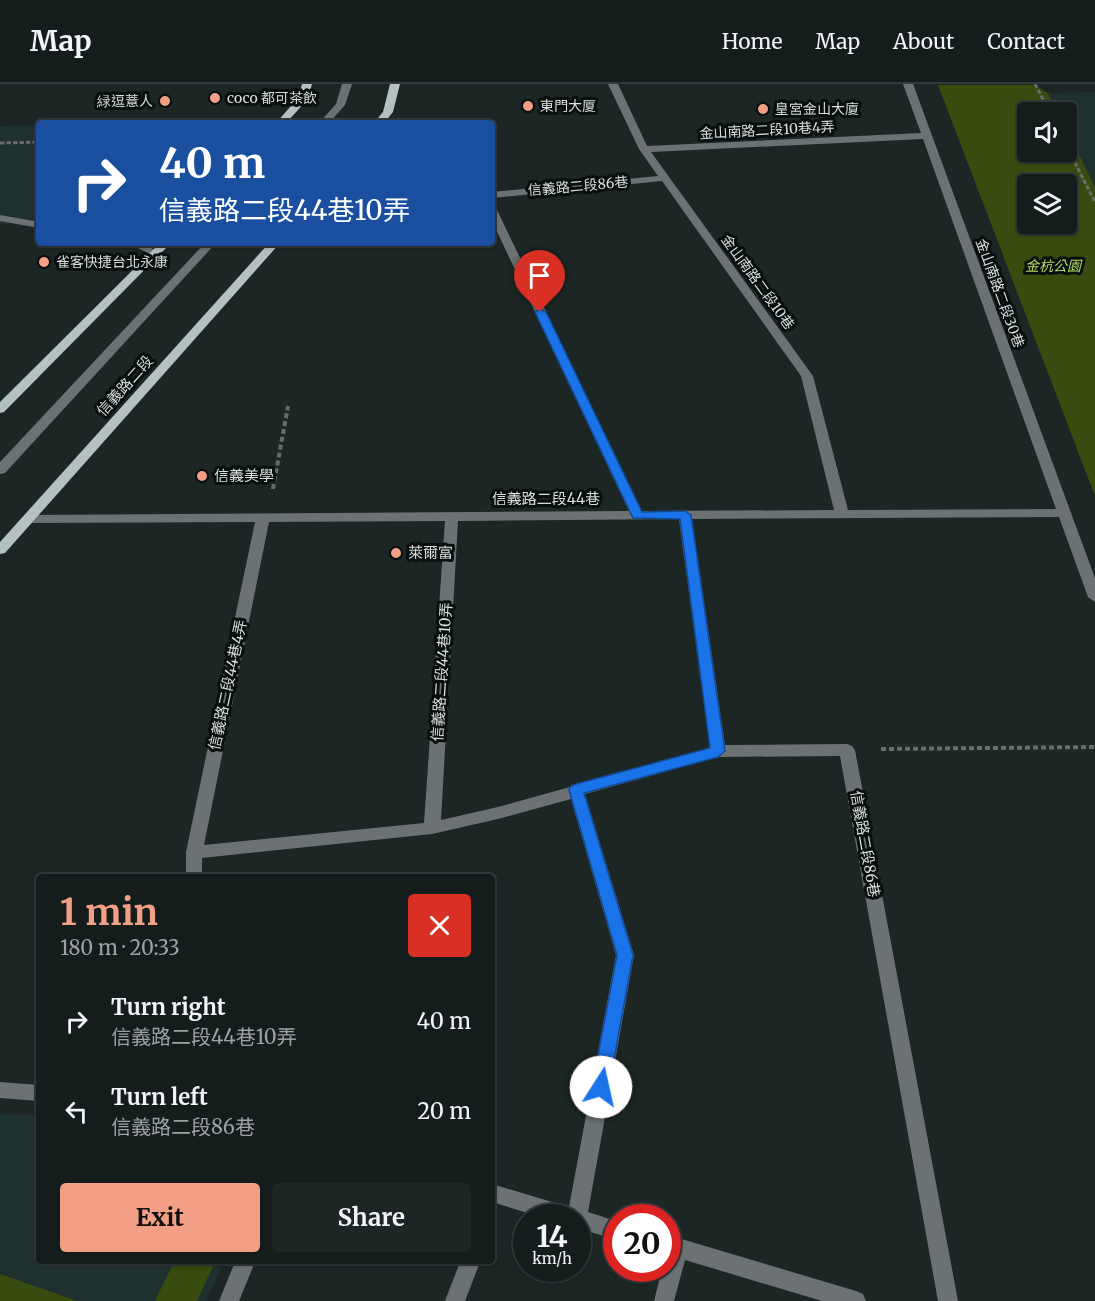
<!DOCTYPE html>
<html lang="en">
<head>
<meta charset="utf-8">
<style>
	body { margin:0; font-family:Merriweather,"Noto Sans TC",serif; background:#1d2525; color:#f1f3f6; height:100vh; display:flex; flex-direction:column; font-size:22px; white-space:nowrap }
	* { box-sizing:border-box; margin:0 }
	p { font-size:20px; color:#9da1a3 }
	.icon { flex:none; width:33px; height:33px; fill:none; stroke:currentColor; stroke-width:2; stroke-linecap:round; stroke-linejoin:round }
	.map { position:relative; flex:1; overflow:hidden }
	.sheet { position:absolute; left:36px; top:790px; width:459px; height:390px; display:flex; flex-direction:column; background:#141c1c; border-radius:6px; box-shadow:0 2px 4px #0004,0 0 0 2px #333a3b }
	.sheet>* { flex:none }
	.guide { position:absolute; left:36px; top:36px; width:459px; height:126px; border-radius:6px; box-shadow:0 2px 4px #0004,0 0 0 2px #333a3b; background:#1a4fa0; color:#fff; overflow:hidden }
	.tools { position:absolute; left:1017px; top:18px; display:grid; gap:12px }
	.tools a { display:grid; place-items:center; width:60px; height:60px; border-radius:6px; background:#141c1c; box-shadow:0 2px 4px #0004,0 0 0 2px #333a3b; font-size:30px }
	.speed { position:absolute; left:513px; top:1120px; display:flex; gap:12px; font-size:30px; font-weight:700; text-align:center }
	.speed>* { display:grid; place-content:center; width:78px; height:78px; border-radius:50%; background:#141c1c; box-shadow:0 2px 4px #0004,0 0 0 2px #333a3b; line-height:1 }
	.speed small { font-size:15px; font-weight:400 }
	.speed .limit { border:9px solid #d22; background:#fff; color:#111 }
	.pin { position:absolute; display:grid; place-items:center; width:51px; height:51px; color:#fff; margin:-62px -26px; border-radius:50% 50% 50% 0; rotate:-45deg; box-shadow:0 0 6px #0007 }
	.pin .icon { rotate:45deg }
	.me { position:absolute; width:66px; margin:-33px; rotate:10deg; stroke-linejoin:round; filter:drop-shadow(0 0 4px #0008) }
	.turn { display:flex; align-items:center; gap:21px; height:126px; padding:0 24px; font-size:27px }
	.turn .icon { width:78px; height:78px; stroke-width:2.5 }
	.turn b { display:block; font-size:42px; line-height:51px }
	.round { display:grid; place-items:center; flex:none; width:63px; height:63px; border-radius:6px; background:#1d2525 }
	.summary { display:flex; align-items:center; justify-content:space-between; height:102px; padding:0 24px }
	h1 { font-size:36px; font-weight:700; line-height:45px; color:#f39f85 }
	.primary-button { display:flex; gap:12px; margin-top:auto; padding:12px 24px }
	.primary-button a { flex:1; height:69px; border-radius:6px; background:#f39f85; color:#111; font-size:24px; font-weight:700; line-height:69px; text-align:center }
	.primary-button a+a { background:#1d2525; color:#f1f3f6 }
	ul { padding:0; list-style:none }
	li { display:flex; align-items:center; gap:18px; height:90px; padding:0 24px }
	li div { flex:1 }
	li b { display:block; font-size:22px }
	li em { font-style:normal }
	header { display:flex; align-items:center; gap:36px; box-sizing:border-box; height:84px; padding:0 30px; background:#141c1c; border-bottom:2px solid #333a3b }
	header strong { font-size:28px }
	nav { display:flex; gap:33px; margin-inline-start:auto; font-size:21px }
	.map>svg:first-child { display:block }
</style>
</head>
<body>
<header>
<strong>Map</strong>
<nav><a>Home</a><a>Map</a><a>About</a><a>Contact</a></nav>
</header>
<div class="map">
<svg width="1095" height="1217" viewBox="0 0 1095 1217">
	<rect width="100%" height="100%" fill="#1b2625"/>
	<g fill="#1e312e">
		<polygon points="1095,8 1095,103 1067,46 1066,28 1057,28 1048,9"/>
		<polygon points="39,41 39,141 0,140 0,42"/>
		<polygon points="0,1030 39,1031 39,1178 224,1178 206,1217 0,1217"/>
	</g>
	<g fill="#394c0f" fill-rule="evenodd">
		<path d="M938,1h96l14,8 9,19h-29v40h38l1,-22 28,57v309zM1028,100h38v40h-38z"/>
		<polygon points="174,1178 215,1178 197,1217 155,1217"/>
		<polygon points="0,1190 77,1217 0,1217"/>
	</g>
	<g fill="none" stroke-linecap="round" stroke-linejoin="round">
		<g stroke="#646d6c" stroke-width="3" stroke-dasharray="4.5 2" stroke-linecap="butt">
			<polyline points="1035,0 1050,28"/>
			<polyline points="0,59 39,58"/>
			<polyline points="1066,61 1095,118"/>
		</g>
		<g stroke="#646d6c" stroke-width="4" stroke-dasharray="5 3" stroke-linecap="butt">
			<polyline points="273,405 288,322"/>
			<polyline points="881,665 1095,663"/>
		</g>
		<g fill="#6c7273" fill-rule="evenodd">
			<polygon points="342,0 352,0 345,21 329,39 319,39 336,20"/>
			<path d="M608,0h10l29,62 274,-13 -18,-49h10l182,494v24l-7,-5 -29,-80 -367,2 33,226 122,-1 5,2 3,4 103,551h-20l-98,-545 -122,1 -133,37 49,161 -46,257 28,9v19l-38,-12v-10h-34l-52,-16v-18l77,23 47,-252 -45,-156 -73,20 -66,15 -230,24v20h-16v-26l69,-330 -227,1 -7,-4 7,-4 601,-4 -137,-290v-14l5,3 145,301 192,-1 -33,-134 -139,-195 -170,17v-6l166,-16 -19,-27zM923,55l133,370 -208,1 -35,-134 -162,-224zM679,435l31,229 -212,59 -57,13 17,-299zM445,437l-21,302 -220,22 65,-323z"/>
			<polygon points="0,131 39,138 39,144 0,137"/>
			<polygon points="128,159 142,159 161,169 160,171 152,171"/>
			<polygon points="205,159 216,159 5,389 0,390 0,378"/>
			<polygon points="0,998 39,1001 39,1017 0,1014"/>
			<polygon points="668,1151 856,1207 863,1210 866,1217 822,1217 685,1176 674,1217 654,1217 662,1185 668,1185"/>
			<polygon points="235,1178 255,1178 239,1217 219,1217"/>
			<polygon points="460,1178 480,1178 465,1217 445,1217"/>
		</g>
		<g fill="#b5c0c3" fill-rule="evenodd">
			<polygon points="302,0 312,0 308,15 286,39 276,39 298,14"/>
			<polygon points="390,0 400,0 393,28 384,39 374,39 383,28"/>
			<polygon points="160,159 171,159 4,328 0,329 0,318"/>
			<polygon points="269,159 280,159 5,469 0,470 0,458"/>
		</g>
	</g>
	<polygon fill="#1a73e8" stroke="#114b97" stroke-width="1.5" points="540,225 546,228 642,428 685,427 691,431 725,667 718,673 584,709 633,871 609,1003 607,1008 601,1010 595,1008 592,1003 617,871 569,706 571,702 576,700 710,664 680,435 633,434 535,228"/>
	<g fill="#f39f85" stroke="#090e0e" stroke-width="2">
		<circle cx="215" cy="14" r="6"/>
		<circle cx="165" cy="17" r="6"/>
		<circle cx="528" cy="22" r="6"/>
		<circle cx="763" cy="25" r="6"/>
		<circle cx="44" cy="178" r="6"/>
		<circle cx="202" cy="392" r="6"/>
		<circle cx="396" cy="469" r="6"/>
	</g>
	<g text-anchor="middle" stroke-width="6" stroke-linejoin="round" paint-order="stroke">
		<g font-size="14" fill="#d8dfde" stroke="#090e0e" text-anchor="start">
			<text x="227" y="19">coco 都可茶飲</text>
			<text x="153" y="22" text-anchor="end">緑逗薏人</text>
			<text x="540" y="27">東門大厦</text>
			<text x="775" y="30">皇宮金山大廈</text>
			<text x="56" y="183">雀客快捷台北永康</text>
		</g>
		<g font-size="14" fill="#d8dfde" stroke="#090e0e">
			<text transform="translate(767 46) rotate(-3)" y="5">金山南路二段10巷4弄</text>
			<text transform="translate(578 102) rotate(-5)" y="5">信義路二段86巷</text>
			<text transform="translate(758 198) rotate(54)" y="5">金山南路二段10巷</text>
			<text transform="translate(1000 209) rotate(70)" y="5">金山南路二段30巷</text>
		</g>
		<g font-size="14" font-style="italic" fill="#b2dd64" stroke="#090e0e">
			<text x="1053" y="187">金杭公園</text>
		</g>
		<g font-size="15" fill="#d8dfde" stroke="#090e0e">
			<text transform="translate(125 302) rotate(-48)" y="5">信義路二段</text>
			<text x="546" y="420">信義路二段44巷</text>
			<text transform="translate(442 588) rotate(-86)" y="5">信義路二段44巷10弄</text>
			<text transform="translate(228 601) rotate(-78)" y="5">信義路二段44巷4弄</text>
			<text transform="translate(865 760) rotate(80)" y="5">信義路二段86巷</text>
		</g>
		<g font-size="15" fill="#d8dfde" stroke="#090e0e" text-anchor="start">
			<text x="214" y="397">信義美學</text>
			<text x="408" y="474">萊爾富</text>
		</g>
	</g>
</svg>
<div class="tools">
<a><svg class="icon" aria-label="sound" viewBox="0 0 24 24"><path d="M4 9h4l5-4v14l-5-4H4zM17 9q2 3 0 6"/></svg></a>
<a><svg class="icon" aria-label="layers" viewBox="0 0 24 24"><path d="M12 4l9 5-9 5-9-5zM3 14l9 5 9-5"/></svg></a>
</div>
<div class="speed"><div>14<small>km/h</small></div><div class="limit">20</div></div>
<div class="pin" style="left:540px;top:228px;background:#d93025"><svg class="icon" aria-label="arrive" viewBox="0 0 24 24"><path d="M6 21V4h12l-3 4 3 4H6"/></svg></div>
<svg class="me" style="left:601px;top:1003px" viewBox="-20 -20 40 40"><circle r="19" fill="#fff"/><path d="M0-13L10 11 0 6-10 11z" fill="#1a73e8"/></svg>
<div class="guide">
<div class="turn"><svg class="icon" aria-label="right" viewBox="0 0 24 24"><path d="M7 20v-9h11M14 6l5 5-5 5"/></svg><div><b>40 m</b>信義路二段44巷10弄</div></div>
</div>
<section class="sheet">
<div class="summary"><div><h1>1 min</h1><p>180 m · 20:33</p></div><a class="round" style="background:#d93025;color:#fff"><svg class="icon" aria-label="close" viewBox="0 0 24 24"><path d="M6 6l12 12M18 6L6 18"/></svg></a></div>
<ul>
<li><svg class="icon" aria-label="right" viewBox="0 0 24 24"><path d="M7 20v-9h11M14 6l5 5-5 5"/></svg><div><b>Turn right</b><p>信義路二段44巷10弄</p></div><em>40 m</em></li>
<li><svg class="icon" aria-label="left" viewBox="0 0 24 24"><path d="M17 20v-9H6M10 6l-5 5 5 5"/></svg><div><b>Turn left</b><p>信義路二段86巷</p></div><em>20 m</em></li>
</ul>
<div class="primary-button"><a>Exit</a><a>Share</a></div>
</section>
</div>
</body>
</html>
